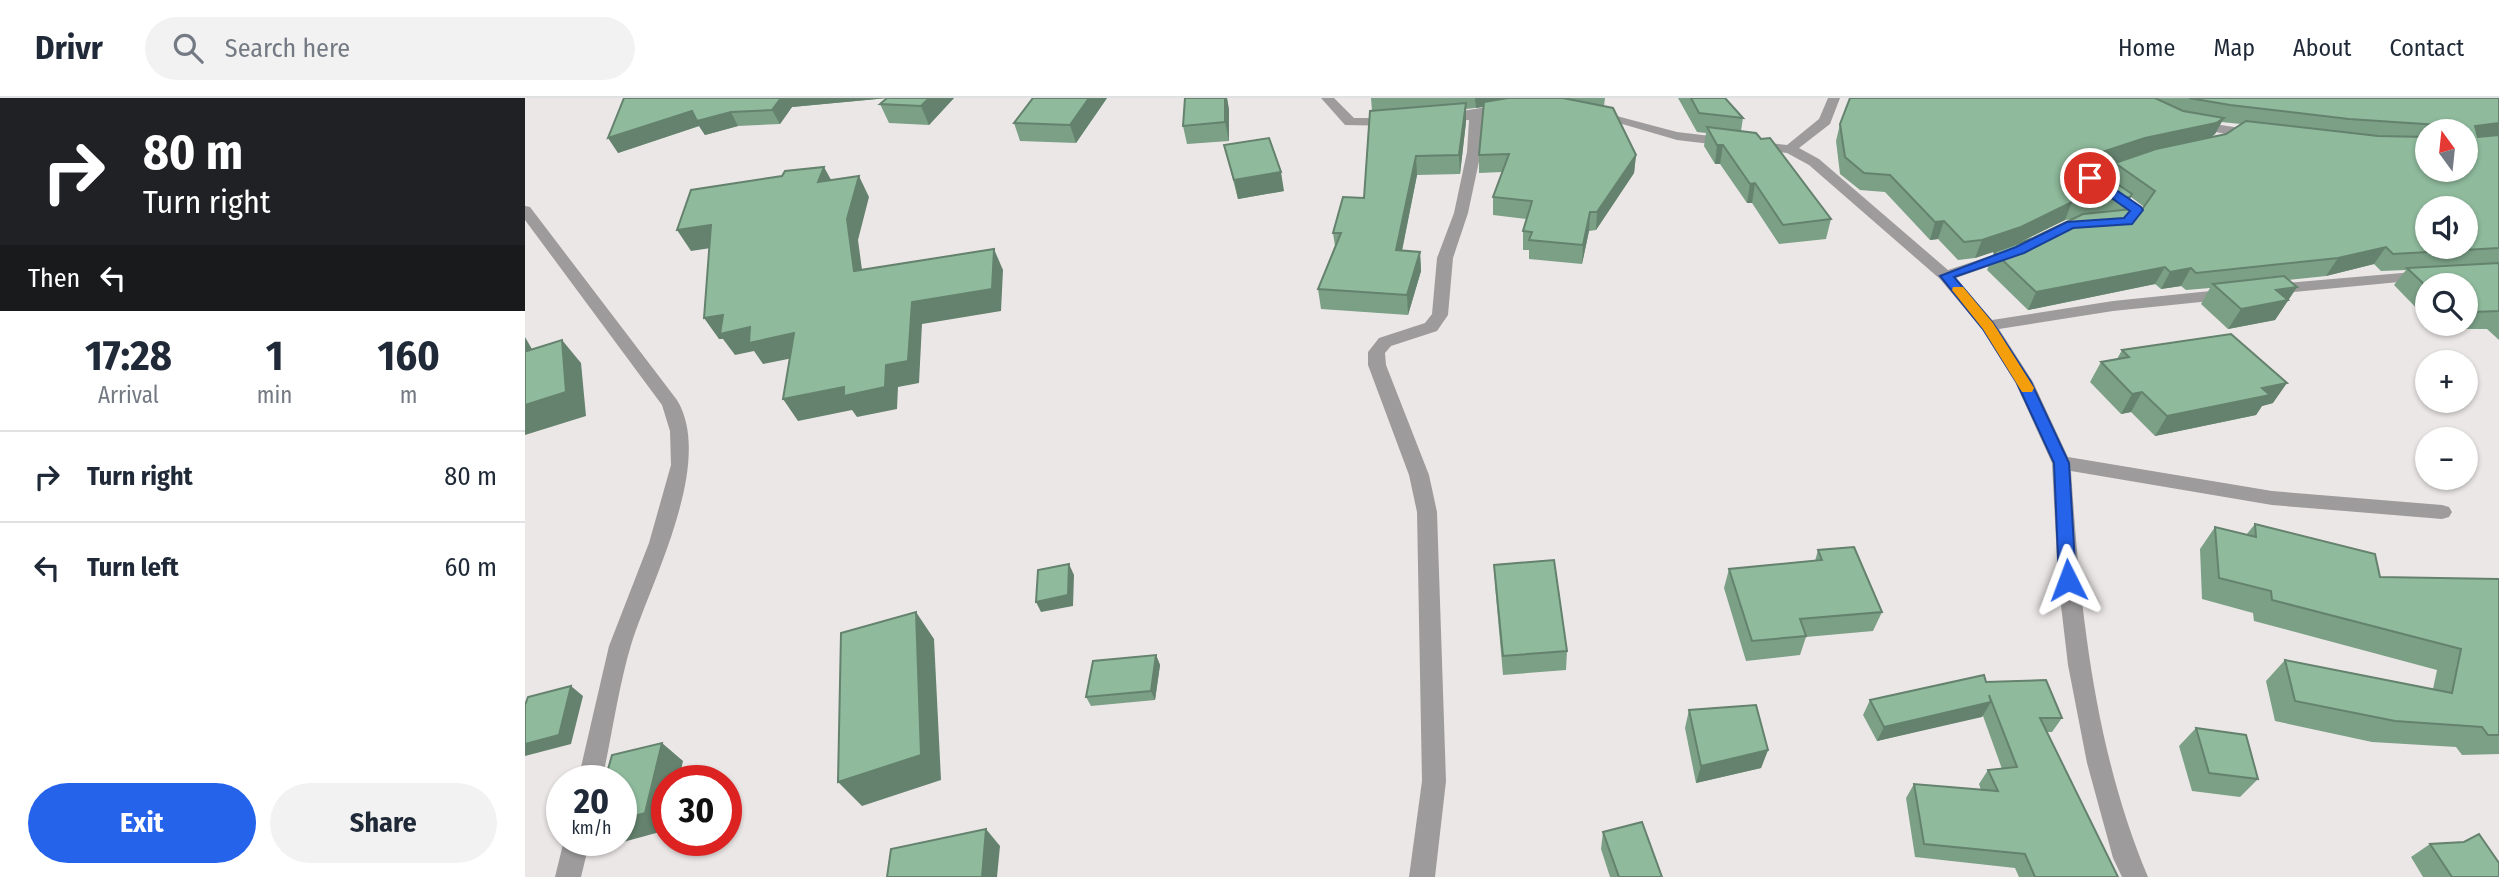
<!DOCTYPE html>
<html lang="en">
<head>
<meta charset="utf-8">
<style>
	body { margin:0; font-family:"Fira Sans Condensed",sans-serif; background:#f2f2f3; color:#1f2937; height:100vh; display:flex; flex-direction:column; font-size:26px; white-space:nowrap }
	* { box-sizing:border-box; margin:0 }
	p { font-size:23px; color:#747a83 }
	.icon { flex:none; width:38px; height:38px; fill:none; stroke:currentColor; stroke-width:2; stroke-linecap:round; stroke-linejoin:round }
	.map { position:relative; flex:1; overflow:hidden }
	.details { display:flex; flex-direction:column; background:#fff; width:525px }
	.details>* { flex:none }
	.top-card { background:#202124; color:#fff; overflow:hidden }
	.needle { width:46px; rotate:345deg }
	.controls { position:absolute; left:1890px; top:21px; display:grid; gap:14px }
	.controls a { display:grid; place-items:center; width:63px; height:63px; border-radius:50%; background:#fff; box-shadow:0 2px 5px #0004; font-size:35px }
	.speed { position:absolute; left:21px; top:667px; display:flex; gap:14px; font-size:35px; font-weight:700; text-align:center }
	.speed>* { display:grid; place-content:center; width:91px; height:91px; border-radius:50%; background:#fff; box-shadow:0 2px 5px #0004; line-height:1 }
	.speed small { font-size:18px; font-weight:400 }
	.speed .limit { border:10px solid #d22; background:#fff; color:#111 }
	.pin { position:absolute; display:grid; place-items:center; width:60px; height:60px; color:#fff; margin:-30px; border:4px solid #fff; border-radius:50%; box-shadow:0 2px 7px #0007 }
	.me { position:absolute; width:77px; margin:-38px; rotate:357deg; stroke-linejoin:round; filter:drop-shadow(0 0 5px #0008) }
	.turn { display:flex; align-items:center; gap:24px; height:147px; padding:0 28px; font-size:32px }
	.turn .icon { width:91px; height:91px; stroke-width:2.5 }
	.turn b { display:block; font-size:49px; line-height:60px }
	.then { display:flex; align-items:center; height:66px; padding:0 28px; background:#0003; gap:14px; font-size:26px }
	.eta { display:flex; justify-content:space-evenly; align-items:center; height:119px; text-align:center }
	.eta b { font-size:42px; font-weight:700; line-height:49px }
	.cta { display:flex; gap:14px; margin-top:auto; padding:14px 28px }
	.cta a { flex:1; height:80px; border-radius:42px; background:#2563eb; color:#fff; font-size:28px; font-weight:700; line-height:80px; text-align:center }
	.cta a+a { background:#f2f2f3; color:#1f2937 }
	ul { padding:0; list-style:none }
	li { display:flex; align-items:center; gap:21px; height:91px; padding:0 28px; border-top:2px solid #e0e1e3 }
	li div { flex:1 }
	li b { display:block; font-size:26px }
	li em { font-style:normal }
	header { display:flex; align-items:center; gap:42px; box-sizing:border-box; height:98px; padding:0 35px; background:#fff; border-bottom:2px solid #e0e1e3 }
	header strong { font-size:33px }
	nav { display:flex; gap:38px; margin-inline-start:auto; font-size:24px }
	.search { width:490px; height:63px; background:#f2f2f3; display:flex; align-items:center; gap:18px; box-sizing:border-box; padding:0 24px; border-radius:38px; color:#747a83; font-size:26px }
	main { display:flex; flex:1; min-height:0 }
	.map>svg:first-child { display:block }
</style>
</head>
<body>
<header>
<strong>Drivr</strong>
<div class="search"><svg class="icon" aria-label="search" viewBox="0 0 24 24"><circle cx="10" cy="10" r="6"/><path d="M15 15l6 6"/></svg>Search here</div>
<nav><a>Home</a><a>Map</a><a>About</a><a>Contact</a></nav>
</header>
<main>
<section class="details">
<div class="top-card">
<div class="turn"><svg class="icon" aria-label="right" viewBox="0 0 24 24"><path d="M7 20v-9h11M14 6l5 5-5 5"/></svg><div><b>80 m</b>Turn right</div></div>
<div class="then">Then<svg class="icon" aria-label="left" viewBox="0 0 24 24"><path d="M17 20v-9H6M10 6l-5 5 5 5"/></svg></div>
</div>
<div class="eta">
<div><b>17:28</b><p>Arrival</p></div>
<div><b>1</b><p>min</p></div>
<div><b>160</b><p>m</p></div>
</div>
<ul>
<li><svg class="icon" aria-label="right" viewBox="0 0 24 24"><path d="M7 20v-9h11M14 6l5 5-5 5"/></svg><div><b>Turn right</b></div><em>80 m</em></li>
<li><svg class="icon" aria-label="left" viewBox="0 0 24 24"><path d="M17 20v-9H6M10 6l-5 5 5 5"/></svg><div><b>Turn left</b></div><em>60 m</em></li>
</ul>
<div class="cta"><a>Exit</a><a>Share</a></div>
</section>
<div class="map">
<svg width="1974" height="779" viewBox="0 0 1974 779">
	<rect width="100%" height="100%" fill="#ece7e7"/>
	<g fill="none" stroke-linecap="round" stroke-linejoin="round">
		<g fill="#9d9b9b" fill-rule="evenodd">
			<polygon points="796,0 809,0 829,20 870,20 877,24 870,28 820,27"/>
			<path d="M1303,0h12l-10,26 -31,24 20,11 129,111 60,-20h10v6l-62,22 36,42 121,-19 117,-12 8,5 -8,5 -117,12 -114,18 34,53 35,75 204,34 170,14 7,2 3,5 -3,5 -7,2 -170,-14 -201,-34c9,137 23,278 77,406h-26l-9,-19 -26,-95 -19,-98 -10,-85 -6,-117 -37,-81 -33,-53 -42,-50 -131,-114 -22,-12 -110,-13 -89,-26 6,-4 83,22 110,13 32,-26z"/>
			<polygon points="981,6 987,10 986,13 957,19 956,54 943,115 928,160 923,217 912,233 866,248 860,255 861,267 904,377 912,414 921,683 910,779 884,779 897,683 892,414 884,377 843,267 843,254 854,240 900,225 907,216 912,160 929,115 942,54 944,22 918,24 911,20 918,16"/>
			<polygon points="1669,23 1709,29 1716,33 1709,37 1664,30 1664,24"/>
			<polygon points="1611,60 1616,61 1616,67 1576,81 1619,112 1607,126 1587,128 1587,122 1597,120 1603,113 1558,80"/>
			<path d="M0,108l5,1 147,193c38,63 -26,181 -46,245 -13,44 -19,91 -29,135h-24l31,-134 40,-103 22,-78 -1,-34 -8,-26 -137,-185z"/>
			<polygon points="1900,173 1908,178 1906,181 1749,196 1741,191 1749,186"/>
			<polygon points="39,742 65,742 56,779 30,779"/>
		</g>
	</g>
	<g fill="#7ba086" fill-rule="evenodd">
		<polygon points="99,0 429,0 404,27 364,25 355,6 362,0 267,9 255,26 213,28 180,37 174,28 93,55"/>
		<polygon points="582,0 551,45 495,43 489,25"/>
		<polygon points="660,0 702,0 704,12 704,43 662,46 658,28"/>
		<polygon points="846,0 1080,0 1079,8 1111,57 1109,75 1071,132 1064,133 1057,166 1004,161 1004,152 998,152 998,133 1002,121 968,117 968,99 977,74 954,75 954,57 959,9 941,11 941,24 935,76 892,77 877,153 895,154 896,173 883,217 796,211 793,191 810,148 808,135 839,100 847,13"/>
		<polygon points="1153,0 1200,0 1218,20 1216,33 1306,121 1301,141 1254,146 1227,105 1222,105 1195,66 1190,66 1179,48 1181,35 1172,34"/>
		<path d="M1325,0h649v242l-12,-11h-30l-5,-5h14v-39h-39v34l-33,-34 12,-15 -25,1 -7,-7 -48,12 -38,4 9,7 -22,33 -47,9 -27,-25 9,-16 -24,2 -5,-4 -20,3 -6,-5 -127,26 -41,-40 7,-18 39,-14 40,-19 -8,1 -51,25 -39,13 -17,2 -20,-21 -8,1 -45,-48 -25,-2 -20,-16 -4,-33 4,-17zM1696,24l20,2 -15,10 -15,3 4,-3zM1902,33h39l-39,39zM1612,57l-22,8 -7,14 -12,-8zM1606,99l13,10 -1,1 -18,2z"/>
		<polygon points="699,47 759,93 713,101"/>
		<polygon points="1597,252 1748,305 1737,308 1731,317 1630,338 1606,314 1596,316 1565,284 1576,264 1592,261"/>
		<polygon points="1730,426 1855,479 1974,481 1974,656 1937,657 1931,649 1847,644 1750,623 1741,583 1760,562 1908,591 1912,572 1729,523 1728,515 1677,501 1675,451 1690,429 1721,437"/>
		<polygon points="1293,452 1357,514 1348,533 1281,539 1275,557 1221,563 1199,490 1204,471 1290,463"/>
		<polygon points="969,467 1042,553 1041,572 978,577 970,487"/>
		<polygon points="631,557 635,567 630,602 566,608 561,599"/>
		<polygon points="1461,584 1537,620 1527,634 1522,634 1593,779 1494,779 1490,770 1390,759 1381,700 1389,686 1456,692 1454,686 1463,672 1477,671 1458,618 1352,643 1338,617 1345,602"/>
		<polygon points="1164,612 1243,652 1236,670 1171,685 1160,630"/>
		<polygon points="1671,630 1733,681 1715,699 1667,693 1654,648"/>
		<polygon points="1078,734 1137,779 1085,779 1076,751"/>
		<polygon points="1905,746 1974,779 1898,779 1886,759"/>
	</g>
	<g fill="#64826d">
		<polygon points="256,0 363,0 267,9 255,26 247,12"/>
		<polygon points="404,0 429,0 404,27 396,8"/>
		<polygon points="564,0 582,0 551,45 545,27"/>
		<polygon points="700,0 702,0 704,12 704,43 700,24"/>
		<polygon points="950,0 1009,0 951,10"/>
		<polygon points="941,5 941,24 935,76 934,57"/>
		<polygon points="167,13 206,14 213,28 180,37 174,28 93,55 83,40"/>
		<polygon points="1699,20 1690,36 1682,42 1612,57 1558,75 1565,58 1620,40"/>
		<polygon points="1974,25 1974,40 1941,45 1950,28"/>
		<polygon points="1192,47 1198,47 1195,66 1190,66"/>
		<polygon points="1111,57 1109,75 1071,132 1072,114"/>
		<polygon points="891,58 892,77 873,172 871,152"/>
		<polygon points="299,69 310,89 293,84"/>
		<polygon points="756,74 759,93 713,101 709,82"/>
		<polygon points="334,78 344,99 333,142 340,194 329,173 322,121"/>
		<polygon points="1230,85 1227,105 1222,105 1225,86"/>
		<polygon points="1547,104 1540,122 1489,147 1450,160 1457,142"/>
		<polygon points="1065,114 1064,133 1057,166 1058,147"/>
		<polygon points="1419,123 1413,141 1405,142 1410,124"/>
		<polygon points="186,127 199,148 166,153 152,132"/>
		<polygon points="1861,149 1849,166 1801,178 1813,160"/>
		<polygon points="469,151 478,172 476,213 397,226 394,285 373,289 372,311 332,319 327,312 273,323 258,301 361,267 387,204"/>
		<polygon points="895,154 896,173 883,217 882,197"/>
		<polygon points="1640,169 1630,186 1503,212 1511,194"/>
		<polygon points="1666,170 1656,188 1636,191 1645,174"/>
		<polygon points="1772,189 1750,222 1703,231 1716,211 1751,192"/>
		<polygon points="198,217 225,229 269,235 283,257 238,266 229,253 210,257 198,241 194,241 179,220"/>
		<polygon points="0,239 22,277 2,253 0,249"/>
		<polygon points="37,242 56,265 61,318 0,337 0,307"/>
		<polygon points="1762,285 1748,305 1737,308 1731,317 1630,338 1642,318 1737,290"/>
		<polygon points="1617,294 1606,314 1596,316 1607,296"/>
		<polygon points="544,466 549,477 548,508 516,514 511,504"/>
		<polygon points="391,514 409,541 416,682 337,708 313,684"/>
		<polygon points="631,557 635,567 630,602 626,593"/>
		<polygon points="46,588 58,598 46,646 0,658 0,646"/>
		<polygon points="1466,604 1457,619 1352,643 1359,629"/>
		<polygon points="137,645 158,663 154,682 142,682 142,732 91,746 84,742 96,742 96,722"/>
		<polygon points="1243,652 1236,670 1171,685 1176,668"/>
		<polygon points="461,731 475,748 472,779 457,779"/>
	</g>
	<g fill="#8fba9c" stroke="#64826d" stroke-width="2" fill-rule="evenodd">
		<polygon points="99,0 256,0 247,12 206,14 172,23 167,13 83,40"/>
		<polygon points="362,0 404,0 396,8 355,6"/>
		<polygon points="508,0 564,0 545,27 489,25"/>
		<polygon points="660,0 700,0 700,24 658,28"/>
		<polygon points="983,0 1038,0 1088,10 1111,57 1072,114 1065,114 1058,147 1004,142 1007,134 998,133 1007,103 968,99 984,56 954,57 959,4"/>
		<polygon points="1166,0 1200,0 1218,20 1174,15"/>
		<polygon points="1325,0 1630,0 1658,13 1699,20 1691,25 1620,40 1565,58 1566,68 1607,96 1605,99 1547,104 1496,129 1457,142 1439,144 1419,123 1410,124 1365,77 1339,75 1320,59 1315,26"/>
		<path d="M1664,0h310v25l-24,3 3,11 21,-2v113l-106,6 -7,-7 -48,11 -142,15 -5,-5 -21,4 -5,-5 -129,25 -42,-40 39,-14 50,-24 60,-6 12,-17 -40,-28 41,-14 70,-15 20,-13 132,15 49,1v33h39v-39h-26l-1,-6 -90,-6 -119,-14zM1902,110h39v39h-39z"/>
		<polygon points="941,5 934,57 891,58 871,152 895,154 882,197 793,191 816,135 808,135 818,99 839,100 845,13"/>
		<polygon points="1182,29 1231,35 1236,41 1245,40 1306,121 1258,127 1230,85 1225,86 1198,47 1192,47"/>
		<polygon points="744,40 756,74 709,82 699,47"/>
		<polygon points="299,69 293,84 334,78 322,121 329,173 469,151 467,191 387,204 383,263 361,267 360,289 319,298 319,289 258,301 269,235 224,245 225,229 195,236 198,217 179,220 186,127 152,132 166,92 257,78 260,73"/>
		<polygon points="1974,165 1974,213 1947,214 1941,208 1941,187 1902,187 1902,189 1882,170"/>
		<polygon points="1759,178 1772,189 1751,192 1763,202 1716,211 1688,186"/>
		<polygon points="1706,236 1762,285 1737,290 1745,297 1642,318 1617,294 1607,296 1576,264 1604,259 1597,252"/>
		<polygon points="37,242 41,294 0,307 0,249 2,253"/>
		<polygon points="1730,426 1850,456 1855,479 1974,481 1974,637 1963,637 1957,629 1870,623 1770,603 1760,562 1927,595 1936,551 1747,502 1746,493 1694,480 1690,429 1731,439"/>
		<polygon points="1329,449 1357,514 1275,521 1281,538 1227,543 1204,471 1297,462 1293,452"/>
		<polygon points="1029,462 1042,553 978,558 969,467"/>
		<polygon points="544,466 543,497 511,504 513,472"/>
		<polygon points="391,514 396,657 313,684 316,535"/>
		<polygon points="631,557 626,593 561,599 568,563"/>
		<polygon points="1459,577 1461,584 1521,582 1537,620 1515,620 1593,779 1510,779 1500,756 1399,746 1389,686 1473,693 1463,672 1492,669 1464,597 1466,604 1359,629 1345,602"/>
		<polygon points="46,588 34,637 0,646 0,607 3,599"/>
		<polygon points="1231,607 1243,652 1176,668 1164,612"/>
		<polygon points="1671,630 1721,637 1733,681 1684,675"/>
		<polygon points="137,645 120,715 96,722 96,682 80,682 87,657"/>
		<polygon points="1117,724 1137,779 1094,779 1078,734"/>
		<polygon points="461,731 457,779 362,779 366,751"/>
		<polygon points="1954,736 1974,765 1974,779 1927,779 1905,746 1939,744"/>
	</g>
	<polygon fill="#2563eb" stroke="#184099" stroke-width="2" points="1561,77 1569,77 1616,109 1618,112 1607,126 1548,130 1499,155 1429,179 1468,225 1506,284 1544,365 1551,482 1543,489 1534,482 1529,365 1492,285 1458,231 1415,178 1491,149 1542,124 1599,120 1605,113 1561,82"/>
	<polygon fill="#f59e0b" points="1428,189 1438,189 1468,225 1509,290 1507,294 1497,294 1458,231 1427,192"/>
</svg>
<div class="controls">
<a><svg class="needle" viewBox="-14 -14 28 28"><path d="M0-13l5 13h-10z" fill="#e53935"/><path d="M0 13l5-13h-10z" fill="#747a83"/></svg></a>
<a><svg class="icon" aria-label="sound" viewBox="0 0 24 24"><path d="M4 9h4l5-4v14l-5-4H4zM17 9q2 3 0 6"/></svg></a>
<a><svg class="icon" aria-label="search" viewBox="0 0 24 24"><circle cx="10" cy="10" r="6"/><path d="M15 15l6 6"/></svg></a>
<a>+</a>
<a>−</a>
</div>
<div class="speed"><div>20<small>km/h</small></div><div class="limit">30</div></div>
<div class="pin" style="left:1565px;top:80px;background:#d93025"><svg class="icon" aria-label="arrive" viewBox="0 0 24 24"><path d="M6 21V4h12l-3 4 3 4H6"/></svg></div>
<svg class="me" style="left:1543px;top:482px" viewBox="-20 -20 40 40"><path d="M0-17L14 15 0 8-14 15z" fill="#2563eb" stroke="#fff" stroke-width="4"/></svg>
</div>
</main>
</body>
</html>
